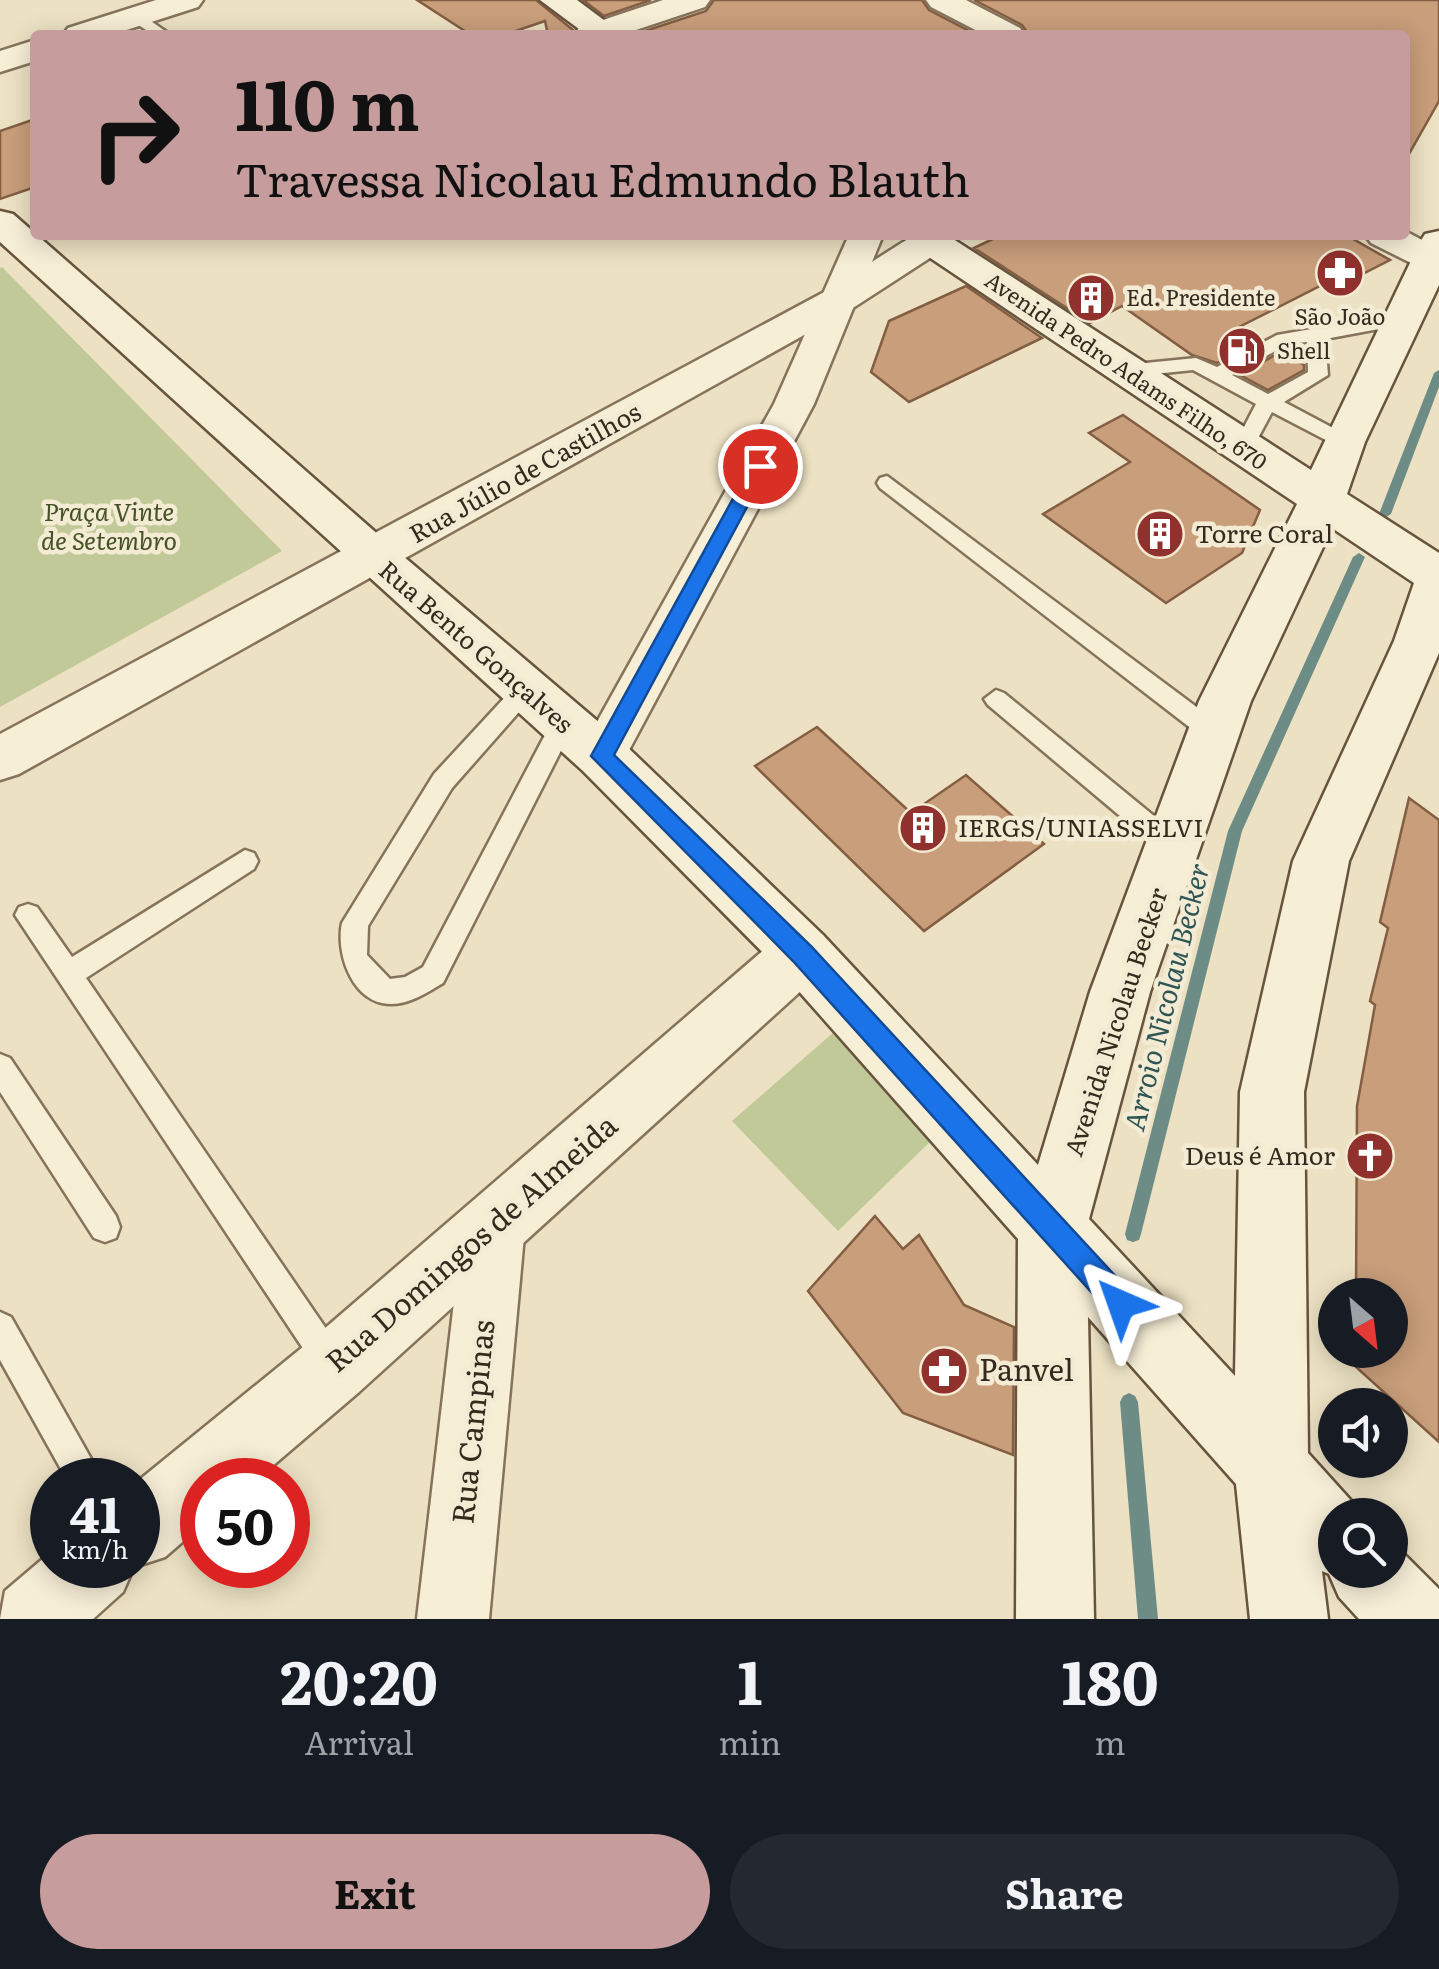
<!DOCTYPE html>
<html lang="en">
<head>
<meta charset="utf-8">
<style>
	body { margin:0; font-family:Literata,serif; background:#242831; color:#f1f3f6; height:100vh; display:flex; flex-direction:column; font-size:38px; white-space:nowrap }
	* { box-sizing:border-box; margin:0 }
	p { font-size:32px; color:#9ea1a6 }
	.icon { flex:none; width:55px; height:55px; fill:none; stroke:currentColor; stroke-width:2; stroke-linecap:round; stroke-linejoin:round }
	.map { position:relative; height:1619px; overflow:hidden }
	.panel { display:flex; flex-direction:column; background:#171b24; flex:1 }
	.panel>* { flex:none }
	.guide { position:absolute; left:30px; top:30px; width:1380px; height:210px; border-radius:10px; box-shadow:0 5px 25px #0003; background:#c69c9c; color:#111; overflow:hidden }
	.needle { width:65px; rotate:152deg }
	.tools { position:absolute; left:1318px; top:1278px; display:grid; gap:20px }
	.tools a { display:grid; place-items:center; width:90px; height:90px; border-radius:50%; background:#171b24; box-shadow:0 5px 25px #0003; font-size:50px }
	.speed { position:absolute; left:30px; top:1458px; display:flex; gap:20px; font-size:50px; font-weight:700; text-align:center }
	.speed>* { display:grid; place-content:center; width:130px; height:130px; border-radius:50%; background:#171b24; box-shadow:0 5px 25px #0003; line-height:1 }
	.speed small { font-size:25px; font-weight:400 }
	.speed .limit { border:15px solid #d22; background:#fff; color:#111 }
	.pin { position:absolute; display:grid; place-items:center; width:85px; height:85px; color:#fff; margin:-42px; border:5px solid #fff; border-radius:50%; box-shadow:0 2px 10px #0007 }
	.me { position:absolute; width:110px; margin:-55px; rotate:317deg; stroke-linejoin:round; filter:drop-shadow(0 0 8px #0008) }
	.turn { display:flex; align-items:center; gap:35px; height:210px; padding:0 40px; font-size:45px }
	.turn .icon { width:130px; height:130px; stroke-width:2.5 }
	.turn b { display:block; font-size:70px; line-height:85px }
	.eta { display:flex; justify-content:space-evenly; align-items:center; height:170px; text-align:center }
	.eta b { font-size:60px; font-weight:700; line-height:70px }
	.action { display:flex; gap:20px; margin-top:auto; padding:20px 40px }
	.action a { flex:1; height:115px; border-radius:60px; background:#c69c9c; color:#111; font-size:40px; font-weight:700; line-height:115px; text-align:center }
	.action a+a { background:#242831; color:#f1f3f6 }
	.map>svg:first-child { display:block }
</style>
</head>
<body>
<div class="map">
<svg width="1439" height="1619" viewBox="0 0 1439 1619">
	<rect width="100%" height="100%" fill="#ece1c3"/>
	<g fill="#c2c998">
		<polygon points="2,267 282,551 0,707 0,268"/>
		<polygon points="834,1032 934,1138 838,1231 732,1121"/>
	</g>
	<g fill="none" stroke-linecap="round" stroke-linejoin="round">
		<g fill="#6d8c85" fill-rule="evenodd">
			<polygon points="1439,370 1439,387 1391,514 1385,518 1381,517 1379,514 1434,373"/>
			<polygon points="1359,553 1365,557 1242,831 1141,1234 1139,1240 1133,1242 1127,1240 1125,1234 1228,831 1353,557"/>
			<polygon points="1129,1393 1135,1396 1138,1402 1158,1619 1138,1619 1120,1402 1123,1396"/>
		</g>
	</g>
	<g fill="#c89e7b" stroke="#835e42" stroke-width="2.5">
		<polygon points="417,0 536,0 573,30 570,35 548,35 545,21 504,35 471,35"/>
		<polygon points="583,0 651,0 604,16"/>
		<polygon points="714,0 922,0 929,10 977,35 633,35 706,11"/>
		<polygon points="974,0 1439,0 1439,101 1405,161 1405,35 1029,35 1022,25"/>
		<polygon points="35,119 35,187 0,199 0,131"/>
		<polygon points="1001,235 1346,235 1390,260 1339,286 1330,281 1241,326 1262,339 1217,363 1192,355 1122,306 1090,323 974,248"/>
		<polygon points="966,286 1042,338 909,402 871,372 889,321"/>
		<polygon points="1282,351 1304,365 1304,370 1268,390 1240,375"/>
		<polygon points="1123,415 1260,510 1242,553 1166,603 1043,514 1130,462 1089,433"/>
		<polygon points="817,727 911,813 966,775 1044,844 924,931 755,766"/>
		<polygon points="1409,798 1439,820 1439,1442 1356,1367 1356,1350 1390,1350 1390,1295 1356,1295 1357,1106 1375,1005 1370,1001 1388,928 1380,922"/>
		<polygon points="875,1216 903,1249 919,1235 964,1305 1014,1327 1013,1455 903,1413 808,1291"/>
	</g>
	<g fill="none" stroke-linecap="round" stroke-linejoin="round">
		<g stroke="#85735b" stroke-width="5">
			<g id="service">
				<polygon points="129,13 139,13 171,35 154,35 129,19"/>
				<path d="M1404,313l9,6 -2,4 -86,16 3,36 -44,27 66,35v10l-7,2 -71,-37 -22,41h-14l-3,-5 23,-44 -63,-34 -68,7 -10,-6 10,-6 71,-7 21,9 60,-32zM1307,342l1,30 -40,22 -36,-19 56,-31z"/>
				<polygon points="887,476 1222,726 1226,733 1222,740 1206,740 880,488 877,483 880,478"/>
				<path d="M526,680l12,9 -4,6 -82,93 -84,138 -1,29 23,24 15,-2 18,-10 132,-251h16l4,7 -132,260c-18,11 -39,25 -61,20 -32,-7 -46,-52 -40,-80l92,-149 84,-91z"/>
				<polygon points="996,690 1004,693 1182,839 1186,846 1182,853 1173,857 1164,853 988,705 984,699"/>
				<polygon points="245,850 254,853 258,861 254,869 86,978 342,1352 347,1363 342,1374 331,1379 320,1374 15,915 19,907 28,904 37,907 72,957"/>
				<polygon points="0,1054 10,1058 116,1216 120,1227 116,1238 105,1242 94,1238 0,1092"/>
				<polygon points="0,1312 11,1317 103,1480 67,1480 0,1360"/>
			</g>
		</g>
		<g stroke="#85735b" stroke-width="5">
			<g id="minor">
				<polygon points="849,235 883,235 814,404 619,769 602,775 585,769 578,756 774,404"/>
				<polygon points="494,1195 516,1204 525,1225 489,1619 417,1619 463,1225 472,1204"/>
			</g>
		</g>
		<g stroke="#85735b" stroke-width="5">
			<g id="tertiary">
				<polygon points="156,0 203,0 198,7 111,35 63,35 68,28"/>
				<polygon points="663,0 710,0 705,7 621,35 574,35 579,28"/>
				<polygon points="926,0 966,0 1020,28 1025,35 985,35 931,7"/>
				<polygon points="35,40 35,61 0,72 0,51"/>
				<polygon points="1405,231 1439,249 1439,277 1371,243 1365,235 1405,235"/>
				<polygon points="914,235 959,235 953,243 856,306 19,774 0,780 0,734 828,290"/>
				<polygon points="802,927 823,935 832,953 823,971 359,1392 256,1480 202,1480 202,1525 165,1557 134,1567 123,1592 93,1619 0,1619 5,1591 52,1551 52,1565 138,1565 138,1481 309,1342 781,935"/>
			</g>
		</g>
		<g stroke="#67543e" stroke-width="5">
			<g id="secondary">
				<polygon points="540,0 577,0 624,35 587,35"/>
				<path d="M0,211l13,3 377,331 231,196 202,194 215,230 52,-173 109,-291 98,-197 -389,-261 -6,-8h45l364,235 109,-228 5,-8 14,-3v54l-74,157 -18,52 92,59v100l-90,208 -45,231 4,361 56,62h-29v55h55v-29l3,2 46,46v30h-80l-20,-22 -10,-23 -7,-3 6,48h-78l-14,-135 -148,-167 6,302h-78l2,-380 -237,-268 -198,-200 -583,-529zM1332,528l82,55 -20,58 -101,220 -53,231 -5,284 -146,-157 61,-227 101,-291z"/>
			</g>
		</g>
		<use href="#service" fill="#f7eed6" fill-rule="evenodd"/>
		<use href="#minor" fill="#f7eed6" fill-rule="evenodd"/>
		<use href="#tertiary" fill="#f7eed6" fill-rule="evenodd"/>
		<use href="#secondary" fill="#f7eed6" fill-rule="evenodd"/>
	</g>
	<polygon fill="#1a73e8" stroke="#114b97" stroke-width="2.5" points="760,460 769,466 614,755 811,946 1131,1293 1135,1304 1131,1314 1121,1318 1111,1314 793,961 591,756 751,466"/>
	<defs>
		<g id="pharmacy-disc" transform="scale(2.5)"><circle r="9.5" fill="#91312e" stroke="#f3ebd3"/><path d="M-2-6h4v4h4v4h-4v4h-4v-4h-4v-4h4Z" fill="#fff"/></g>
		<g id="building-disc" transform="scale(2.5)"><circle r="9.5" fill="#91312e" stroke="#f3ebd3"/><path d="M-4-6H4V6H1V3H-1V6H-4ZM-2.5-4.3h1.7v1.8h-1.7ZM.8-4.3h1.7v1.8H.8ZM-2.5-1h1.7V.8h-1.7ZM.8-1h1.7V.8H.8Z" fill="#fff"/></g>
		<g id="fuel-disc" transform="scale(2.5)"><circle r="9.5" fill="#91312e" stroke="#f3ebd3"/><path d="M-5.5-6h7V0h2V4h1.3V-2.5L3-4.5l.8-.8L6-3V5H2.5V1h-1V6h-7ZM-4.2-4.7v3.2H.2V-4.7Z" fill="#fff"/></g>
		<g id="church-disc" transform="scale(2.5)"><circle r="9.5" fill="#91312e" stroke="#f3ebd3"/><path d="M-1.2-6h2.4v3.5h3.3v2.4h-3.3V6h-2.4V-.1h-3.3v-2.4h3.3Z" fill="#fff"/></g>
	</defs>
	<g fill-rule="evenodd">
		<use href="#pharmacy-disc" x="1340" y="273"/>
		<use href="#building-disc" x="1091" y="298"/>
		<use href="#fuel-disc" x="1242" y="351"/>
		<use href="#building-disc" x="1160" y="534"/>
		<use href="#building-disc" x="923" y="828"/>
		<use href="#church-disc" x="1370" y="1156"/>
		<use href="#pharmacy-disc" x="944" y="1371"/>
	</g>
	<g text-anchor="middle" stroke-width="9" stroke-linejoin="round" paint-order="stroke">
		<g font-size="22" fill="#362a1e" stroke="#f3ebd3" text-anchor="start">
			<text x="1126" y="306">Ed. Presidente</text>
			<text x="1340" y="325" text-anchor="middle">São João</text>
			<text x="1277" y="359">Shell</text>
		</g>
		<g font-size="22" fill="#362a1e" stroke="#f3ebd3">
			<text transform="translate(1126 371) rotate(34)" y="8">Avenida Pedro Adams Filho, 670</text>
		</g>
		<g font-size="25" fill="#362a1e" stroke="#f3ebd3">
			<text transform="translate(525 473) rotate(-29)" y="9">Rua Júlio de Castilhos</text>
			<text transform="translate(476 647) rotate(41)" y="9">Rua Bento Gonçalves</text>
			<text transform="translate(1116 1022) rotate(-72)" y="9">Avenida Nicolau Becker</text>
		</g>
		<g font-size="25" font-style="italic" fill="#455126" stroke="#f3ebd3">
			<text x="109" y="521">Praça Vinte<tspan x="109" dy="29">de Setembro</tspan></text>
		</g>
		<g font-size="25" fill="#362a1e" stroke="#f3ebd3" text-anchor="start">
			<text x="1195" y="543">Torre Coral</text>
			<text x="958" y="837">IERGS/UNIASSELVI</text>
			<text x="1335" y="1165" text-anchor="end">Deus é Amor</text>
		</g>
		<g font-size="28" font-style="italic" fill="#2e5553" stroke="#f3ebd3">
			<text transform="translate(1167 997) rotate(-76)" y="10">Arroio Nicolau Becker</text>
		</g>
		<g font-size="30" fill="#362a1e" stroke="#f3ebd3">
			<text transform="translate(472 1244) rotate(-41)" y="10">Rua Domingos de Almeida</text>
			<text transform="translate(474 1422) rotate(-84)" y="10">Rua Campinas</text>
		</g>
		<g font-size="30" fill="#362a1e" stroke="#f3ebd3" text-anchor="start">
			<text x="979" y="1381">Panvel</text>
		</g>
	</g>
</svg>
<div class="tools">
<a><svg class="needle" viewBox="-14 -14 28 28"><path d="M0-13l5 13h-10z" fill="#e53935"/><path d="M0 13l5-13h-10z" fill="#9ea1a6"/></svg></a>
<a><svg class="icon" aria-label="sound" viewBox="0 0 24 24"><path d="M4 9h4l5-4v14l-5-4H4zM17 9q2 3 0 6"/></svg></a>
<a><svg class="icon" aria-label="search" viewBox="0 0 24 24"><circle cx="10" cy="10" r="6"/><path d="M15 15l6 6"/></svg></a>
</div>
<div class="speed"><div>41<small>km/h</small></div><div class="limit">50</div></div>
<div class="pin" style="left:760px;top:466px;background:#d93025"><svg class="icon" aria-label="arrive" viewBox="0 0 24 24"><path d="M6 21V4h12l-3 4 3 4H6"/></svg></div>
<svg class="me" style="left:1121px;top:1304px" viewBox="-20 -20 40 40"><path d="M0-17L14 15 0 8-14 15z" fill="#1a73e8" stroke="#fff" stroke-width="4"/></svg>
<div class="guide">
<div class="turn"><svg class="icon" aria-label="right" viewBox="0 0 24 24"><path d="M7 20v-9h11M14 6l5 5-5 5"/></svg><div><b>110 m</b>Travessa Nicolau Edmundo Blauth</div></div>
</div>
</div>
<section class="panel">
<div class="eta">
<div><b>20:20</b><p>Arrival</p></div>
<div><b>1</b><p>min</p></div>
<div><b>180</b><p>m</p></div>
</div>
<div class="action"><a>Exit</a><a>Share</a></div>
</section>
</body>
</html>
